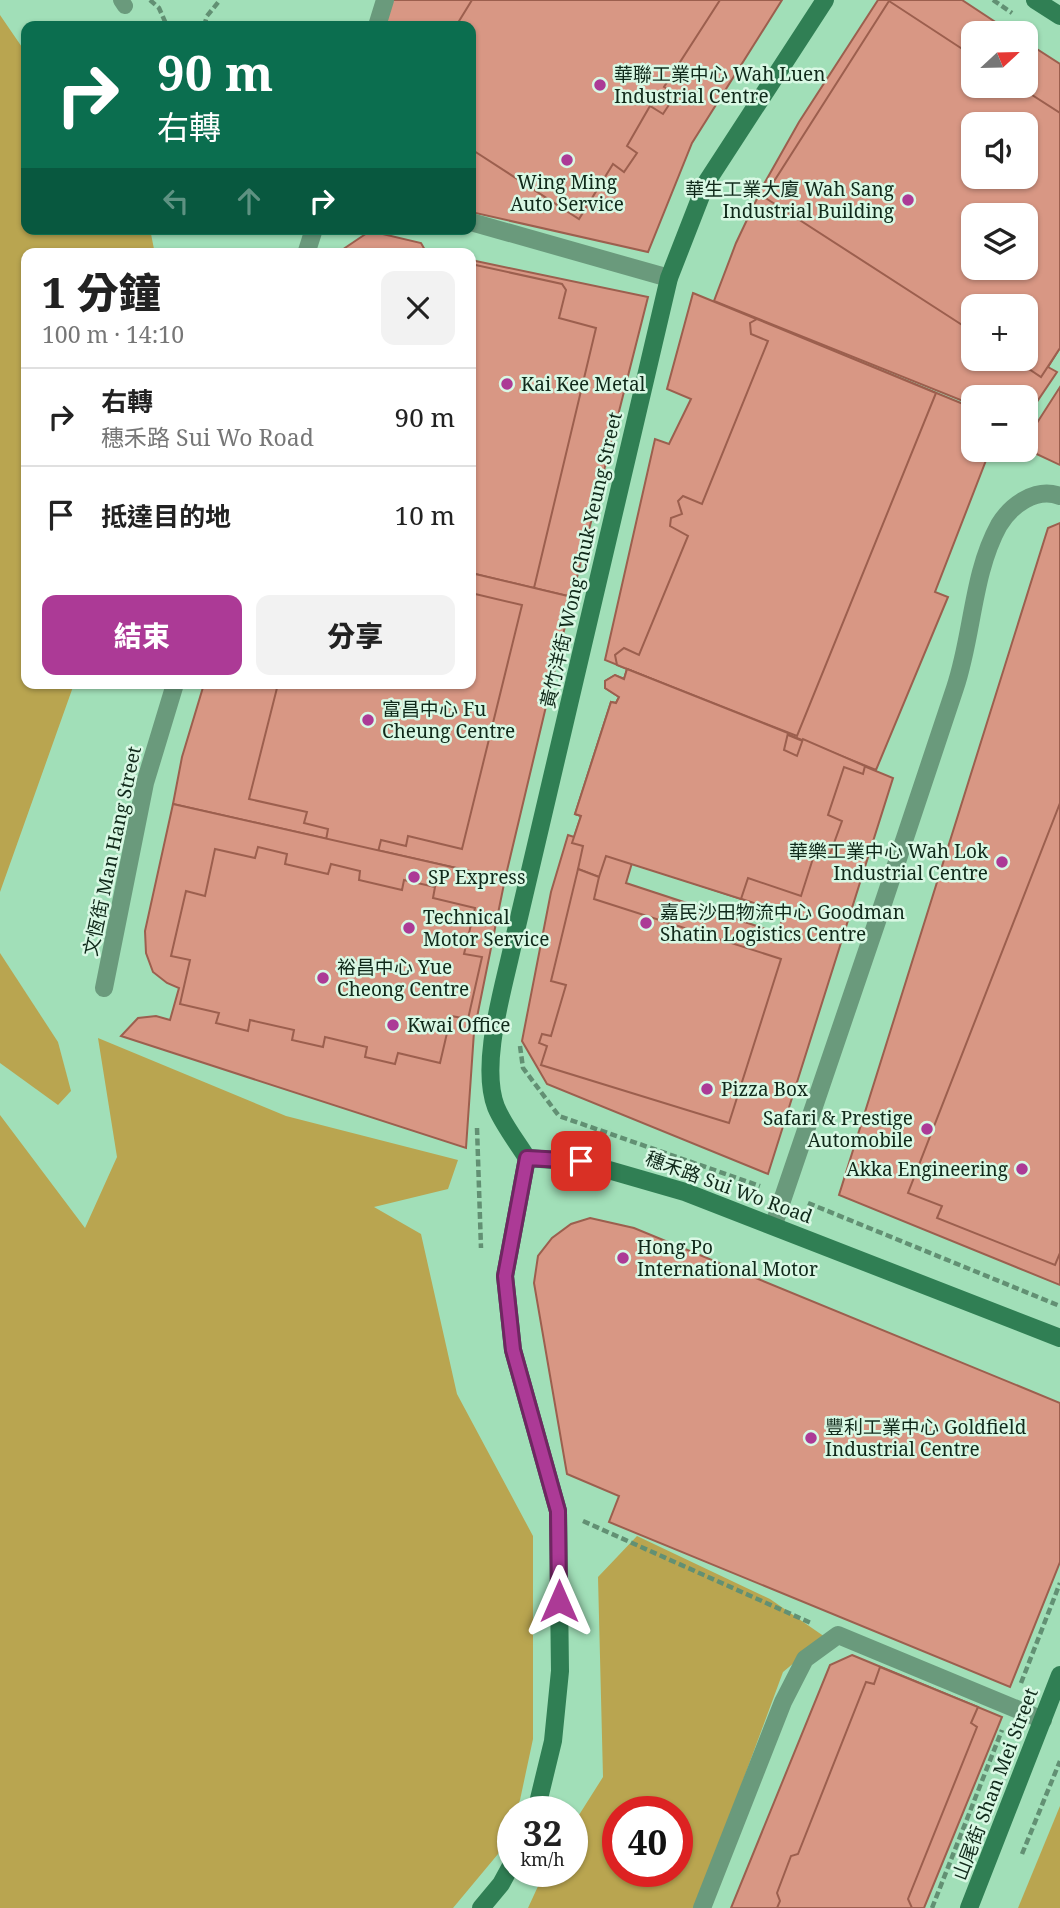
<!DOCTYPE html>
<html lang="zh-TW">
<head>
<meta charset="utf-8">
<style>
	body { margin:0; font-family:"Noto Serif","Noto Sans TC",serif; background:#f2f2f2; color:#222; height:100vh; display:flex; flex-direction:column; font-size:26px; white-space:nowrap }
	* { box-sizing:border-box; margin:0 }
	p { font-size:23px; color:#767676 }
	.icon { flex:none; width:38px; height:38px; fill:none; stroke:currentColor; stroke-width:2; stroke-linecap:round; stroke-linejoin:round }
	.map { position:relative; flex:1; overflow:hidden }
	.drawer { position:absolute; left:21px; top:248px; width:455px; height:441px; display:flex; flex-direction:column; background:#fff; border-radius:14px; box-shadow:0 2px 5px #0004 }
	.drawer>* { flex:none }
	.guide { position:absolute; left:21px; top:21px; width:455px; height:214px; border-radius:14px; box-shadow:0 2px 5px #0004; background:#0b6e4f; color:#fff; overflow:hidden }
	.needle { width:46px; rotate:68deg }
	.controls { position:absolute; left:961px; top:21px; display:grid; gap:14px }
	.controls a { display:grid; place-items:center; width:77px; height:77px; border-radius:14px; background:#fff; box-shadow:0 2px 5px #0004; font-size:35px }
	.speed { position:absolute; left:497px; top:1796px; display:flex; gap:14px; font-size:35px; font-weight:700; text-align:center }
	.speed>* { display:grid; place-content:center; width:91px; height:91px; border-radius:50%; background:#fff; box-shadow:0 2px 5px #0004; line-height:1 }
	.speed small { font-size:18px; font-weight:400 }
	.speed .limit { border:10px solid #d22; background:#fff; color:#111 }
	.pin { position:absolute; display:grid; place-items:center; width:60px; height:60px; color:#fff; margin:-30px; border-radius:14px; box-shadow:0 4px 10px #0006 }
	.me { position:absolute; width:77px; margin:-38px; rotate:0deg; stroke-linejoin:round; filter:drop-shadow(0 0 5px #0008) }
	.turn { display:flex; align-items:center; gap:24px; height:147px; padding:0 21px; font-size:32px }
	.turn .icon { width:91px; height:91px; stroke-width:2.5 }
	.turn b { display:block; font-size:49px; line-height:60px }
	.lanes { display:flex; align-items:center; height:66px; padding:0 21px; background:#0003; justify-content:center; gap:35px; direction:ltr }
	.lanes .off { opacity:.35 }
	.round { display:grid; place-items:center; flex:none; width:74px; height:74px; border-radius:14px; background:#f2f2f2 }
	.overview { display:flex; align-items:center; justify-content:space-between; height:119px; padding:0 21px }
	h1 { font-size:42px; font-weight:800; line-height:52px }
	.cta { display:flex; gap:14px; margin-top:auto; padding:14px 21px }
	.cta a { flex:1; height:80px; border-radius:14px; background:#ac3a96; color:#fff; font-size:28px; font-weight:800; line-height:80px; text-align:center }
	.cta a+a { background:#f2f2f2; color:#222 }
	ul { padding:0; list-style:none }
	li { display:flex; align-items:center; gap:21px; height:98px; padding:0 21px; border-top:2px solid #e0e0e0 }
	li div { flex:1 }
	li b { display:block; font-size:26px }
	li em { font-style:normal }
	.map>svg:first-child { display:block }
</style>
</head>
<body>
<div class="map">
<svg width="1060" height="1908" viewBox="0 0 1060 1908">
	<rect width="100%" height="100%" fill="#a1dfb8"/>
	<g fill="#b9a550" fill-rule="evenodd">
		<polygon points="0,15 26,53 26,229 150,229 155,254 26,254 26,684 74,684 0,892"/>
		<polygon points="0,953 58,1042 71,1091 58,1105 0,1063"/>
		<polygon points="98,1038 286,1116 458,1160 448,1189 374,1207 421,1234 457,1394 533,1536 533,1739 520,1800 498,1854 453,1908 0,1908 0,1115 85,1228 117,1157"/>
		<path d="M637,1536l133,63 55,38 -42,35 -87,236h-168l17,-37h27v-45l31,-49 -5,-200zM618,1811h59v60h-59z"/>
		<polygon points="1060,1806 1060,1908 1018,1908"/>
	</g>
	<g fill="#d89784" stroke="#9c5f4e" stroke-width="2" fill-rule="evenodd">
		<polygon points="390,0 782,0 692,143 648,252 471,212 471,26 382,26"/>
		<polygon points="472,0 720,0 664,87 676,94 663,114 650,106 627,146 637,153 624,172 613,164 579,219 471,149 471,26 456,26"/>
		<path d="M878,0h84l50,33h-39v53h53v-44l34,22v284l-12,19 9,5 -31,46v-21h-53v8l-259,-104 22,-58 28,-59 35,-62zM973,124h53v53h-53zM973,215h53v53h-53zM973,306h53v53h-53z"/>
		<path d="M889,1l84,55v30h45l42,27v235l-19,29 -27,-18h12v-53h-53v26l-209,-135zM973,124h53v53h-53zM973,215h53v53h-53z"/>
		<polygon points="370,231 421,243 425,250 443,254 336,254"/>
		<polygon points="471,260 648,297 572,597 471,573"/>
		<polygon points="471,264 562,284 566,290 559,318 596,328 534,588 471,573"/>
		<polygon points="693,293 973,408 973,450 990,450 935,592 948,597 876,770 605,660 655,439 669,444 691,399 667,389"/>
		<polygon points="757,319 936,393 797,736 627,669 617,665 615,655 624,648 639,655 688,536 670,526 671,518 682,514 678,501 683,496 702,504 768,341 751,334 750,323"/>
		<polygon points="1060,387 1060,465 1026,449 1026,440"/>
		<polygon points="1060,523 1060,1285 839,1195 1048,528"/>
		<polygon points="471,573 572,597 505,879 173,804 182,757 204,684 471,684"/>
		<polygon points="471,593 522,605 462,849 408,836 406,846 381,840 378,852 326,840 328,829 304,823 307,812 249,799 278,684 471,684"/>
		<path d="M627,669l266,109 -125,396 -221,-90 -25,-43 29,-149 17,-57 6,2 7,-21 -6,-2 36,-112 5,1 3,-6 -14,-9v-7l10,-6 9,4zM632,863l152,50 -6,20 -152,-50z"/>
		<polygon points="627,669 788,733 784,750 797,756 803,739 865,766 863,774 844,767 828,815 842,821 830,854 816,849 801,896 748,878 741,899 606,856 599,877 578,869 583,846 572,843 581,816 575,814 611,702 616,703 619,697 605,688 605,681 615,675 624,679"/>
		<polygon points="1060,803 1060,1253 1055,1265 937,1218 942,1206 908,1193"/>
		<polygon points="173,804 505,879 474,1032 466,1148 121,1036 138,1018 156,1016 170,1020 179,988 167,983 153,972 146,953 145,931"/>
		<polygon points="258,847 287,854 285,864 328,874 331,864 360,871 359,880 402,890 404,880 435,887 433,898 475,908 464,954 482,957 468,1019 451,1016 440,1063 398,1053 395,1064 365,1057 367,1047 325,1037 323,1047 292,1040 294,1030 250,1020 248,1031 216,1023 219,1013 180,1004 190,960 171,956 186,891 205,896 215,849 255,858"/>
		<polygon points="578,869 599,877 594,899 781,959 729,1123 541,1065 547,1046 539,1043 542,1034 551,1036 566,985 551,981"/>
		<polygon points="590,1218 634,1228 1060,1403 1060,1562 1010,1687 609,1522 619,1496 567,1474 534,1283 538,1256 552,1238 571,1224"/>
		<polygon points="852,1655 1002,1717 924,1908 731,1908 830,1665"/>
		<polygon points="880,1667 978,1707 971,1723 977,1727 908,1899 912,1908 777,1908 780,1901 777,1893 791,1856 798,1854 866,1682 874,1684"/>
	</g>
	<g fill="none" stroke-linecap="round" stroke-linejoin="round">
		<g stroke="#629073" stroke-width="4.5" stroke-dasharray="7 3.5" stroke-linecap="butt">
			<polyline points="150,0 159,8 167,26"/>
			<polyline points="993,0 1012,13"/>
			<polyline points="204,26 207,16 220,0"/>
			<polyline points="520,1046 523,1068 559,1116 760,1186"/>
			<polyline points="477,1128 481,1248"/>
			<polyline points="808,1203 1060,1306"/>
			<polyline points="583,1521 811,1623"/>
			<polyline points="1021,1683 1060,1583"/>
			<polyline points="1022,1854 1060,1761"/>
			<polyline points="932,1908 1002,1730"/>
		</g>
		<polyline stroke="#6a9a7c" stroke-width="16" points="121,0 125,6"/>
		<g stroke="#6a9a7c" stroke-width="18">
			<polyline points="377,26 385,0"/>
			<polyline points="471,222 669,278"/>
			<polyline points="306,254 314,229"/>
			<polyline points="104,988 145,783 175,684"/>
			<path d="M774,1224c61,-178 122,-357 181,-536 18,-53 17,-114 44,-163 12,-20 37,-38 61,-29"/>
			<polyline points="702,1908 783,1702 805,1659 838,1635 1043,1720"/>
		</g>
		<g stroke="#307f54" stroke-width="18">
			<polyline points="1035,0 1060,16"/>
			<path d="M527,1158c-10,-16 -24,-34 -31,-51 -17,-44 9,-123 18,-168l155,-661 37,-95 119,-183"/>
			<polyline points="527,1158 505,1276 513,1350 558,1511 560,1671 553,1741 536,1811"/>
			<polyline points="527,1158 581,1162 685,1192 1060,1338"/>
			<polyline points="481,1908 501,1884 513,1862"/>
			<polyline points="969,1908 1060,1675"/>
		</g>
	</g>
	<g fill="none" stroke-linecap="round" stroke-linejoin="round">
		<g stroke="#702662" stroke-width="18">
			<polyline id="route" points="559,1601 558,1511 513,1350 505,1276 527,1158 581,1161"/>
		</g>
		<use href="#route" stroke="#ac3a96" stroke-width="12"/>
	</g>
	<g fill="#ac3a96" stroke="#d9f8e4" stroke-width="2.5">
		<circle cx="600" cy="85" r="7"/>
		<circle cx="567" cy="160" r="7"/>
		<circle cx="908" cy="200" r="7"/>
		<circle cx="507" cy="384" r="7"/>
		<circle cx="368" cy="720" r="7"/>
		<circle cx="1002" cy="862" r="7"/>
		<circle cx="414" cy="877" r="7"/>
		<circle cx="646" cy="923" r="7"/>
		<circle cx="409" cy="928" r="7"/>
		<circle cx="323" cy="978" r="7"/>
		<circle cx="393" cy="1025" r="7"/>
		<circle cx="707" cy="1089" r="7"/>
		<circle cx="927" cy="1129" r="7"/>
		<circle cx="1022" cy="1169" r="7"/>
		<circle cx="623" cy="1258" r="7"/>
		<circle cx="811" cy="1438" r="7"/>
	</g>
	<g text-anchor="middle" stroke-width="5" stroke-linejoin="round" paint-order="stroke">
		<g font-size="19" fill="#10291a" stroke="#d9f8e4" text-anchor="start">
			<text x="614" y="81">華聯工業中心 Wah Luen<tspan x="614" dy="22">Industrial Centre</tspan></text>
			<text x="567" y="189" text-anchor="middle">Wing Ming<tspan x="567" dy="22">Auto Service</tspan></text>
			<text x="894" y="196" text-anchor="end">華生工業大廈 Wah Sang<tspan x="894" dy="22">Industrial Building</tspan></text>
			<text x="521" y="391">Kai Kee Metal</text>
			<text x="382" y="716">富昌中心 Fu<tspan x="382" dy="22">Cheung Centre</tspan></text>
			<text x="988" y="858" text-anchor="end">華樂工業中心 Wah Lok<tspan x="988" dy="22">Industrial Centre</tspan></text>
			<text x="428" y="884">SP Express</text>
			<text x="660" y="919">嘉民沙田物流中心 Goodman<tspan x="660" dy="22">Shatin Logistics Centre</tspan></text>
			<text x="423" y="924">Technical<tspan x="423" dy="22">Motor Service</tspan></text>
			<text x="337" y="974">裕昌中心 Yue<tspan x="337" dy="22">Cheong Centre</tspan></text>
			<text x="407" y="1032">Kwai Office</text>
			<text x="721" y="1096">Pizza Box</text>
			<text x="913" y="1125" text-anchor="end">Safari &amp; Prestige<tspan x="913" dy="22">Automobile</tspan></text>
			<text x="1008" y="1176" text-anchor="end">Akka Engineering</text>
			<text x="637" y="1254">Hong Po<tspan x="637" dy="22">International Motor</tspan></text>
			<text x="825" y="1434">豐利工業中心 Goldfield<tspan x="825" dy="22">Industrial Centre</tspan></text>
		</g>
		<g font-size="19" fill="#10291a" stroke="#d9f8e4">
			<text transform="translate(581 560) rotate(-77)" y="7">黃竹洋街 Wong Chuk Yeung Street</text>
			<text transform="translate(112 851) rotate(-78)" y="7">文恆街 Man Hang Street</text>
			<text transform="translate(729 1187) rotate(20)" y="7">穗禾路 Sui Wo Road</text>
			<text transform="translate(995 1784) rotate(-69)" y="7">山尾街 Shan Mei Street</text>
		</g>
	</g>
</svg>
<div class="controls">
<a><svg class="needle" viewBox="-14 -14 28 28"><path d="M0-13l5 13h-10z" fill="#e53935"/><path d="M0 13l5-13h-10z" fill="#767676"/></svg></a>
<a><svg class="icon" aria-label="sound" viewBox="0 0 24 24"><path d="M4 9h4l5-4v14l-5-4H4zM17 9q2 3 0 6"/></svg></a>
<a><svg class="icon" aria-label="layers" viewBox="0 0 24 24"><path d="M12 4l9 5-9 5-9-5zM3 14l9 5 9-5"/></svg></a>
<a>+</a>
<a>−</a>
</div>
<div class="speed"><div>32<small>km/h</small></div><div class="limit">40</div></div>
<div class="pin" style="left:581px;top:1161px;background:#d93025"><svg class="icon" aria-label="arrive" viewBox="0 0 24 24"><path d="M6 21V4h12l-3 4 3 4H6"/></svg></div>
<svg class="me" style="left:559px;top:1601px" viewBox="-20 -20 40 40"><path d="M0-17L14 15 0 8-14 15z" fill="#ac3a96" stroke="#fff" stroke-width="4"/></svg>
<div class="guide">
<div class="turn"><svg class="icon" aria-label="right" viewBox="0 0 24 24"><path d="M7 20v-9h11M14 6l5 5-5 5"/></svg><div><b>90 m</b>右轉</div></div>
<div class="lanes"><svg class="icon off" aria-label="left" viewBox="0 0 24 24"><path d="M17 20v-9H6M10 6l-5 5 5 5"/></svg><svg class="icon off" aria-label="ahead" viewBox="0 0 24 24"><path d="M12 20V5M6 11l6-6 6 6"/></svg><svg class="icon" aria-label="right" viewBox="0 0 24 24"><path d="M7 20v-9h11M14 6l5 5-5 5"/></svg></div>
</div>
<section class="drawer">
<div class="overview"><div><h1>1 分鐘</h1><p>100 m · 14:10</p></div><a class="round"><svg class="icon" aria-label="close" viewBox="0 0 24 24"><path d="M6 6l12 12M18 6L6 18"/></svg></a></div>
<ul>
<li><svg class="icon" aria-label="right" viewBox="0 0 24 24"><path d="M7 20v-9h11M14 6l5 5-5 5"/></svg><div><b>右轉</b><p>穗禾路 Sui Wo Road</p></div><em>90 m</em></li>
<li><svg class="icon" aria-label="arrive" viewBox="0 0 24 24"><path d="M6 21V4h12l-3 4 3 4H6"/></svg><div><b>抵達目的地</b></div><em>10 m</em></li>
</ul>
<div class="cta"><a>結束</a><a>分享</a></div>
</section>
</div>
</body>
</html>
